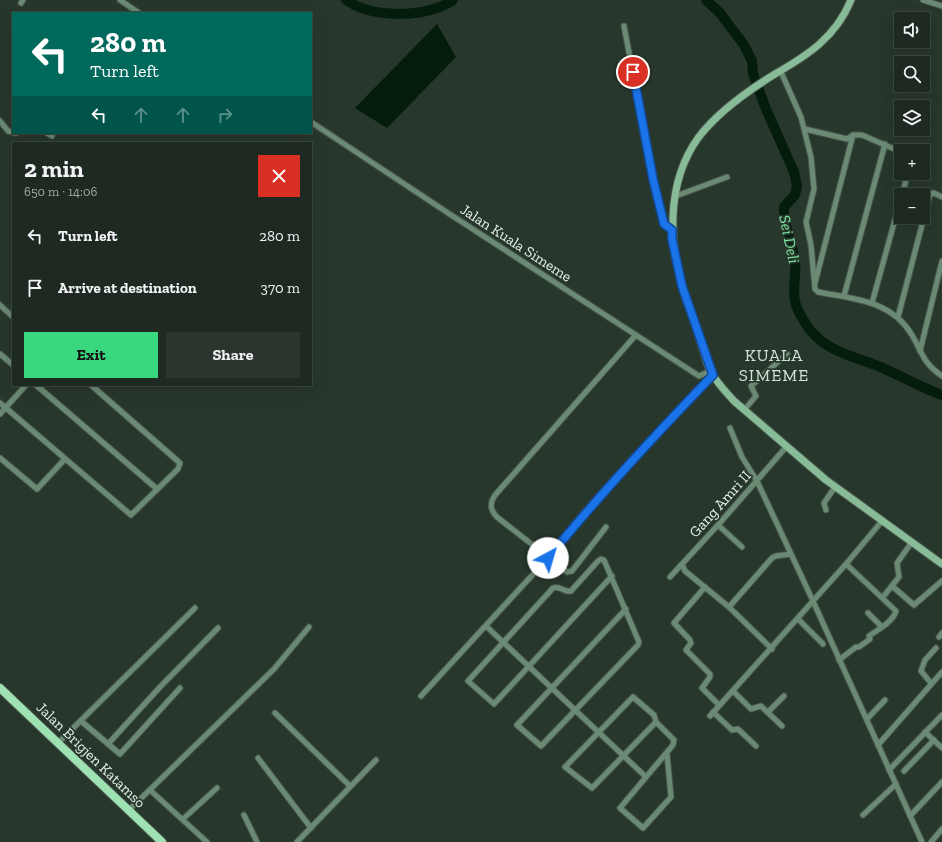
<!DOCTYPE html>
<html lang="en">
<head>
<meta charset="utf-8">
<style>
	body { margin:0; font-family:"Zilla Slab",serif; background:#2b352e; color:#f1f3f6; height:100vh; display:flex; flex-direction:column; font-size:15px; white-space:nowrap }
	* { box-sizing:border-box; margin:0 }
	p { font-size:13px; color:#a1a6a5 }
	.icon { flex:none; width:22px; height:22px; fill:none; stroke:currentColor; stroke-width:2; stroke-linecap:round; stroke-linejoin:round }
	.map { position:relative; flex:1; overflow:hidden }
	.details { position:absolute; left:12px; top:142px; width:300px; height:244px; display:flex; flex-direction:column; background:#1e2921; border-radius:0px; box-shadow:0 4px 16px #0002,0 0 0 1px #3c453f }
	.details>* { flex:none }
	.hud { position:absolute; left:12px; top:12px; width:300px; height:122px; border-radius:0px; box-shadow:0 4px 16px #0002,0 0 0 1px #3c453f; background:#00695c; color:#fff; overflow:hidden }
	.tools { position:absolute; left:894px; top:12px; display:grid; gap:8px }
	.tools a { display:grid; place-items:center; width:36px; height:36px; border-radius:0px; background:#1e2921; box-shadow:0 4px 16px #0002,0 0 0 1px #3c453f; font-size:20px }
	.pin { position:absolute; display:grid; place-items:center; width:34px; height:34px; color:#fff; margin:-17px; border:2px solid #fff; border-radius:50%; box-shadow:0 1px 4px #0007 }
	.me { position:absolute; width:44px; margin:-22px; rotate:39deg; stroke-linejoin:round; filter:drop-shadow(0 0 3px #0008) }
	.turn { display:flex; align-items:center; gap:14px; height:84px; padding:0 12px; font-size:18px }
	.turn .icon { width:52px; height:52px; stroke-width:2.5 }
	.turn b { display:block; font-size:28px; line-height:34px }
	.lanes { display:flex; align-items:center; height:38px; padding:0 12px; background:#0003; justify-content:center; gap:20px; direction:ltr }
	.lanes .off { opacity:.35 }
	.round { display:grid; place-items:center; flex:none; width:42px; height:42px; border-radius:0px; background:#2b352e }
	.headline { display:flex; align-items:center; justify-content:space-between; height:68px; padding:0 12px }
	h1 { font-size:24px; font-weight:700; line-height:30px }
	.cta { display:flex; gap:8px; margin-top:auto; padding:8px 12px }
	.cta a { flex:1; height:46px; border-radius:0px; background:#39d87f; color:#111; font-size:16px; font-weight:700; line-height:46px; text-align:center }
	.cta a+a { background:#2b352e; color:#f1f3f6 }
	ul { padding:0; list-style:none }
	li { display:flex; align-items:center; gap:12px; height:52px; padding:0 12px }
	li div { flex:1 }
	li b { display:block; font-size:15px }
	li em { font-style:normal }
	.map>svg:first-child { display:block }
</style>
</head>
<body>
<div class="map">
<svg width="942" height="842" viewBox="0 0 942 842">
	<rect width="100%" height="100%" fill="#28372c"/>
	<polygon fill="#031c0c" points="437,24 456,57 387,128 355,108"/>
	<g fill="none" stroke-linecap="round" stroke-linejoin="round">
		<g stroke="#031c0c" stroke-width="10">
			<path d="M346,0c27,19 80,18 107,0"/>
			<path d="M706,0l14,13 24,32 8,16 1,13 13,35 28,63 3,14 -2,9 -11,12c-1,18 8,35 11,53 2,15 -4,31 1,45 4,11 13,26 22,33 16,15 40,20 60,28 22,9 42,21 64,29"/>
		</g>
		<g stroke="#47554a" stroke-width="7">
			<g id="minor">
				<polyline points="120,0 139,13"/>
				<polyline points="923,0 942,6"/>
				<polyline points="21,3 23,0"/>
				<polyline points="624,26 653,179 664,224 672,229"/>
				<path d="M781,72l20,45 10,40 3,32 -8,33 5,23 4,44 3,3c36,7 73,8 94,43 11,19 11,28 30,41"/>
				<polyline points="0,121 8,131 16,133"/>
				<polyline points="311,122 448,213 699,376 710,371"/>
				<polyline points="805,129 847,139 853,135 862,135 901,152"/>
				<polyline points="47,133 52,136"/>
				<polyline points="902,195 908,173"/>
				<polyline points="676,196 727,177"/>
				<polyline points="815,283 853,135"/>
				<polyline points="844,296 885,144"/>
				<polyline points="872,303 901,198"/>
				<polyline points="0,305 13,317"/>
				<polyline points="898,317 929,198 930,194 934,193 942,197"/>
				<polyline points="920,351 942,261"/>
				<polyline points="0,354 13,365"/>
				<polyline points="36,385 157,489"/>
				<polyline points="0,403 131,515 178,469 180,463 91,385"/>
				<polyline points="745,409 756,396 751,386 787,354"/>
				<polyline points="0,414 26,385"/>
				<polyline points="730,428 742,457 757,481 813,601 922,842"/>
				<polyline points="0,458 37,489 65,459"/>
				<polyline points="826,510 824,503 835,487"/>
				<polyline points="718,525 742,547"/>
				<path d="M606,527l-34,44 -5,1 -70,-55c-7,-7 -8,-14 -1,-23l139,-158"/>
				<polyline points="682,564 685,571 729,607 772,649"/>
				<path d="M612,576l-118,128 -26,-23 85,-93c7,-3 11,5 18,3l27,-30 3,-2 3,1 35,82 -1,3 -97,101 -24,-21 109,-116"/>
				<polyline points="670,577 718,525 787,446"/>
				<polyline points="892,586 914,605 942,581"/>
				<polyline points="705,587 674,623 690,640 691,643 686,650 710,674 710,677 702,688 719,705"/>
				<polyline points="883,597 899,577 897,563 912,542"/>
				<polyline points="729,607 772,558 776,556 791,554"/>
				<polyline points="868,613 881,626"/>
				<polyline points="798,619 823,644"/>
				<polyline points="486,626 646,777"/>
				<polyline points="939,637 942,633"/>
				<path d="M839,660l17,-13h3l11,-8 -1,-3c8,-6 24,-14 27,-25l-50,-47"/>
				<polyline points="931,683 921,671 925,660 936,648"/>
				<polyline points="733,691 751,709 761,706 782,726"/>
				<polyline points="421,696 548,558 587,509 631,460 713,375"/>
				<polyline points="713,712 732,730 738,729 756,746"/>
				<polyline points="768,712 784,696"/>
				<polyline points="275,713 350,786"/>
				<polyline points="710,716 846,564 882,521"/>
				<polyline points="867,719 885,700"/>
				<polyline points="81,721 120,754 180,688"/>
				<polyline points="656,722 654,715 633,697 565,767 592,788 656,722 674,740 673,745 620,808 643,828 671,797 667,754"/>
				<polyline points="925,732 942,748"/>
				<polyline points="59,742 195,608"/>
				<polyline points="108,744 160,687 218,628"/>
				<polyline points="878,745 942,672"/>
				<polyline points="258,758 311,828"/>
				<polyline points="889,770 942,715"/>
				<polyline points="904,771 934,740"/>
				<polyline points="150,790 207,842"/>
				<polyline points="128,811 274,669 309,627"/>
				<polyline points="244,815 257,842"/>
				<polyline points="863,815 896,784"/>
				<polyline points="910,816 942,782"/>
				<polyline points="183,819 217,788"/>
				<polyline points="297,842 376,760"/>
				<polyline points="931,842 942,829"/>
			</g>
		</g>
		<g stroke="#47554a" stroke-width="9">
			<path id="secondary" d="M851,0c-15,37 -43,55 -76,74 -26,16 -59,40 -77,64 -32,45 -30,106 -13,157 6,17 12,34 17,52 3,8 5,18 9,25 6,11 15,20 23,29l92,79 116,84"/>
		</g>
		<g stroke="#47554a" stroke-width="10">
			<polyline id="primary" points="0,688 162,842"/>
		</g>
		<use href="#minor" stroke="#6a8a73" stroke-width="5"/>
		<use href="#secondary" stroke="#88bb97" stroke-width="7"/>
		<use href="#primary" stroke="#9ee2b3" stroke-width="8"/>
	</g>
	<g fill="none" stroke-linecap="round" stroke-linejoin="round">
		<g stroke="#114b97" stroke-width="10">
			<path id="route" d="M548,558c52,-64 108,-124 165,-183l-31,-89 -10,-47v-9l-8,-6 -11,-45 -20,-107"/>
		</g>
		<use href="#route" stroke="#1a73e8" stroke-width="7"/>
	</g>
	<g text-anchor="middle" stroke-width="3.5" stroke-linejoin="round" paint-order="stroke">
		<g font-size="15" fill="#e7f0e9" stroke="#28372c">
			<text transform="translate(516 243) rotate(33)" y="5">Jalan Kuala Simeme</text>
			<text transform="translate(720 504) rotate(-48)" y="5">Gang Amri II</text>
			<text transform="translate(91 755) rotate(44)" y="5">Jalan Brigjen Katamso</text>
		</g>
		<g font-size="16" font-style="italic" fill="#7de9a3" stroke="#28372c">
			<text transform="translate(790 239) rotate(78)" y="6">Sei Deli</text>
		</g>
		<g font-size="17" letter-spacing="1" fill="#d1e4d6" stroke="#28372c">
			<text x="774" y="361">KUALA<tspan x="774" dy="20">SIMEME</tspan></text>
		</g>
	</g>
</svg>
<div class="tools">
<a><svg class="icon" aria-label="sound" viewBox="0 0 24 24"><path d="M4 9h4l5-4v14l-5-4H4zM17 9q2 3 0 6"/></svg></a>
<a><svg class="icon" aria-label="search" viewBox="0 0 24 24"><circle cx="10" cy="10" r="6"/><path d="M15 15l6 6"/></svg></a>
<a><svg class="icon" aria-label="layers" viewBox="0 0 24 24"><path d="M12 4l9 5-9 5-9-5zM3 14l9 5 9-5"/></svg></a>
<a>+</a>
<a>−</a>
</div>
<div class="pin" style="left:633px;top:72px;background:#d93025"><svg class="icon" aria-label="arrive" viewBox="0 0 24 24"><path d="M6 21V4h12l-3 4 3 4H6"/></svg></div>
<svg class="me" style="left:548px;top:558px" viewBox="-20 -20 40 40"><circle r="19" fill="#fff"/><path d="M0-13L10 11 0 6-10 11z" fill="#1a73e8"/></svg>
<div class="hud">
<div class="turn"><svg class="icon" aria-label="left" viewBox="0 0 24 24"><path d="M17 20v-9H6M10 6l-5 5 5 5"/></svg><div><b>280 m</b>Turn left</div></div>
<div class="lanes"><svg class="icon" aria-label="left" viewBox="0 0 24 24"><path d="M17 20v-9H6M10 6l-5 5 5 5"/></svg><svg class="icon off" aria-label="ahead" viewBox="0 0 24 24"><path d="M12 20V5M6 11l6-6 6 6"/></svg><svg class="icon off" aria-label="ahead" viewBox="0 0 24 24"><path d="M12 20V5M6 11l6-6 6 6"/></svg><svg class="icon off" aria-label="right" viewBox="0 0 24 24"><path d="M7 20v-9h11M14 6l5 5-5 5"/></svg></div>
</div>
<section class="details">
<div class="headline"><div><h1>2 min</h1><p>650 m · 14:06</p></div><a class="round" style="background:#d93025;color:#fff"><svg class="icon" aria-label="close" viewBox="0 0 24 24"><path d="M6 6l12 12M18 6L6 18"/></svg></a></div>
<ul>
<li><svg class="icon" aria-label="left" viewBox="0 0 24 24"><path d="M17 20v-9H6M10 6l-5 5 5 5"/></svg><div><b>Turn left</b></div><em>280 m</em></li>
<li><svg class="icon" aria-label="arrive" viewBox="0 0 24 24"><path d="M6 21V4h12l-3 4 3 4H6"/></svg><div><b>Arrive at destination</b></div><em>370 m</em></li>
</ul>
<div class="cta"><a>Exit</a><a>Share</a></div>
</section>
</div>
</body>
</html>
